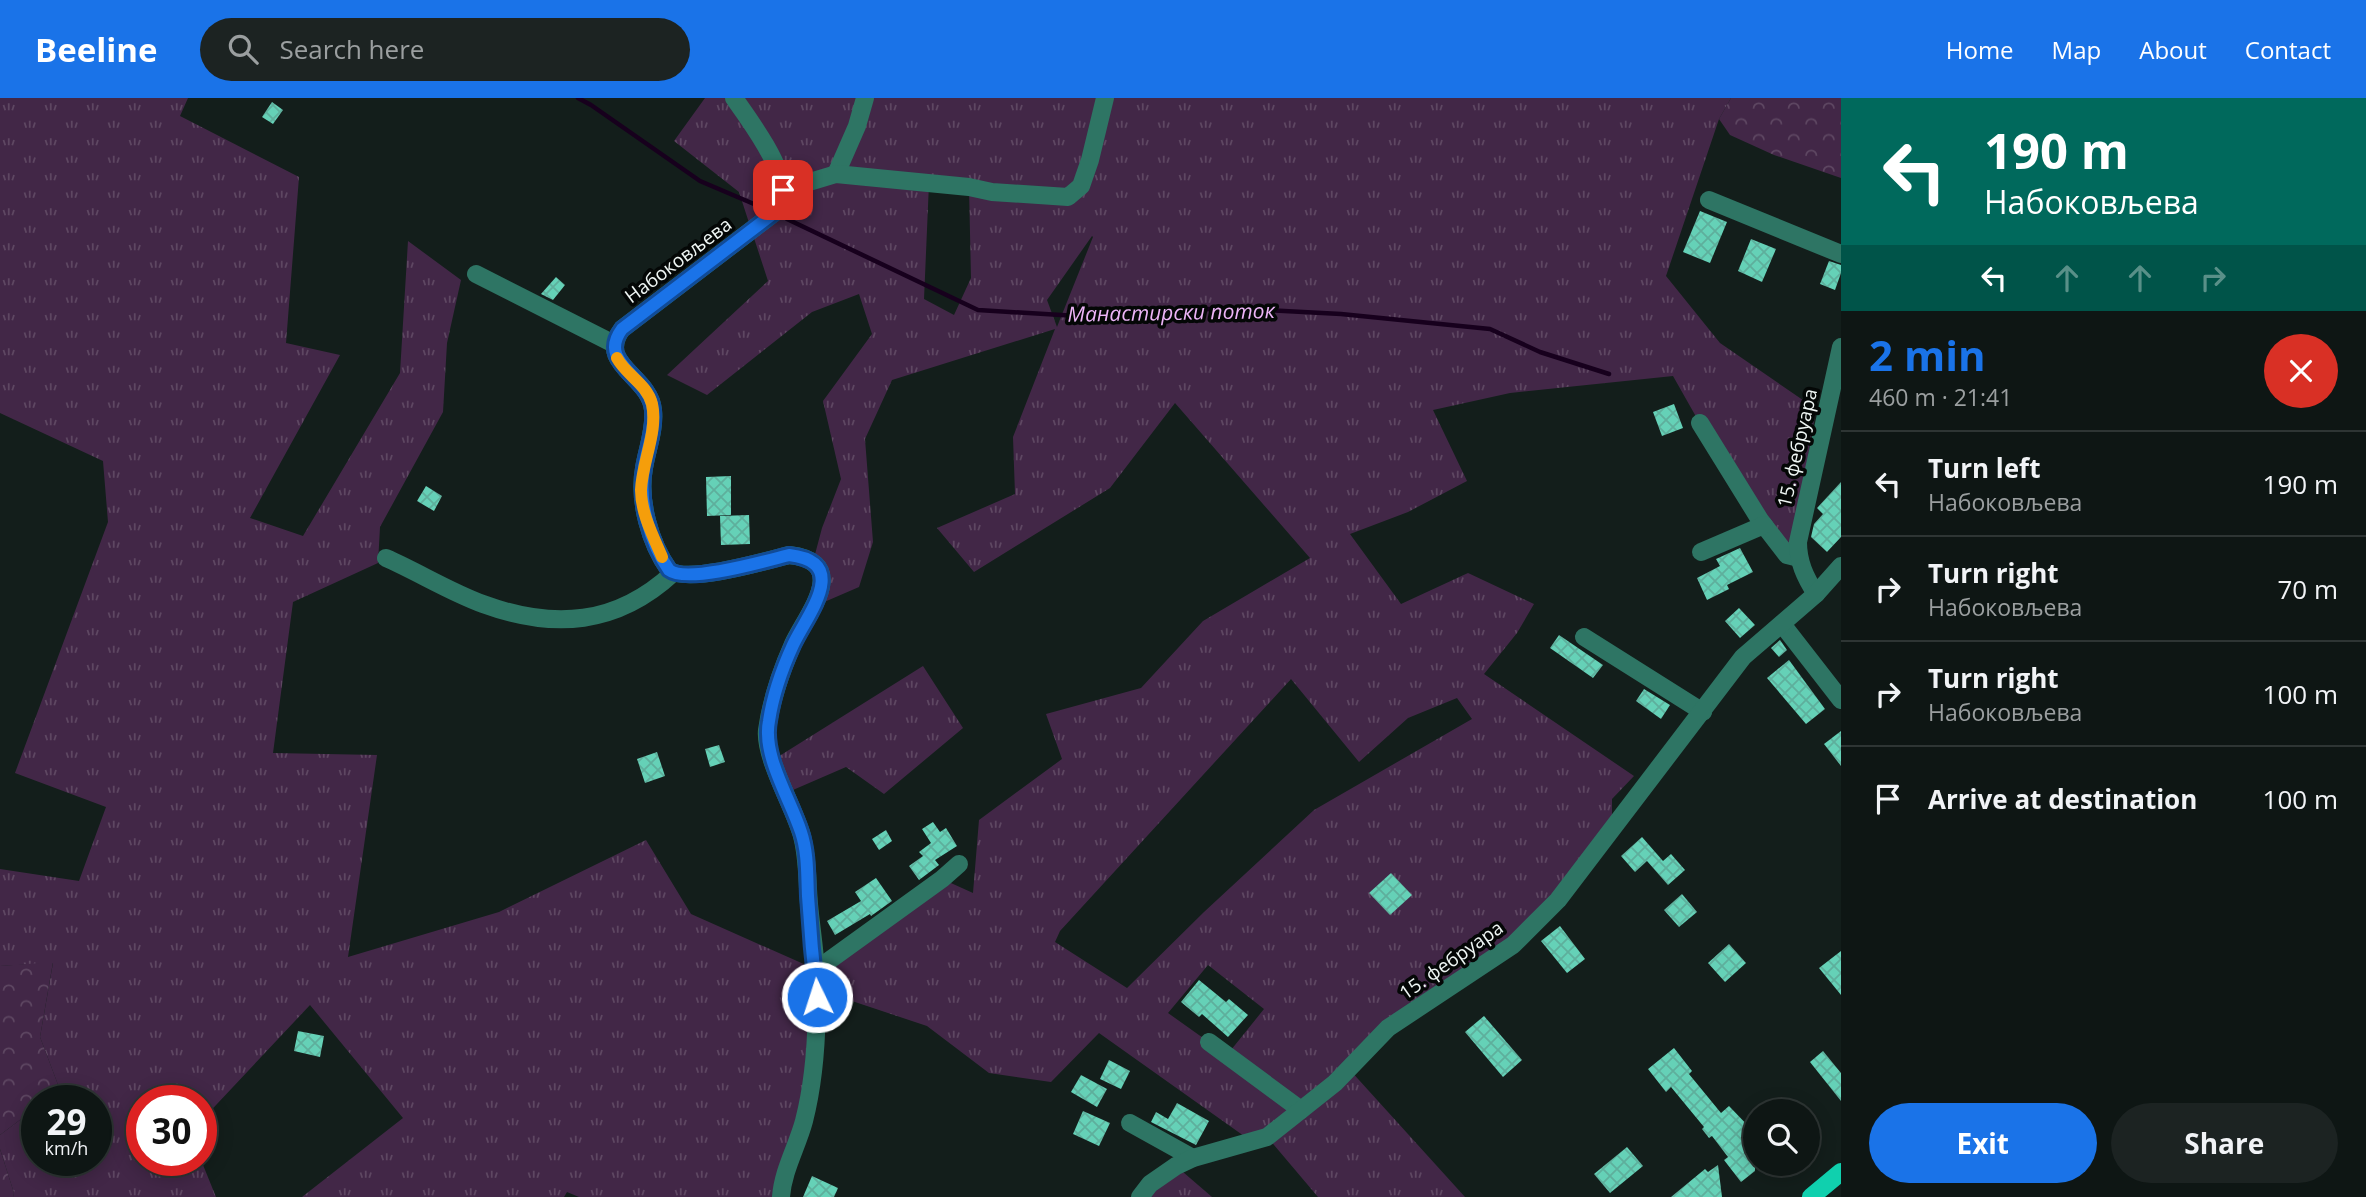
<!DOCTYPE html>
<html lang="en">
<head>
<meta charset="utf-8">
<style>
	body { margin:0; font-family:"Open Sans",sans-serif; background:#1c2322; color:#f1f3f6; height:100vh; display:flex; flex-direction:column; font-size:26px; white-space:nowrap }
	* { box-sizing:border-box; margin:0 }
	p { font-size:23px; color:#9b9fa0 }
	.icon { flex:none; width:38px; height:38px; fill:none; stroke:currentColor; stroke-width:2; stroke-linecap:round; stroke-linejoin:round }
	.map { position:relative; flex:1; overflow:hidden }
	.drawer { display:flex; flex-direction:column; background:#0e1614; width:525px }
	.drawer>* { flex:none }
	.hud { background:#00695c; color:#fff; overflow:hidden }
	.tools { position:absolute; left:1743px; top:1001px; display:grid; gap:14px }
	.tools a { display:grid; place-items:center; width:77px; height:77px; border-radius:50%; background:#0e1614; box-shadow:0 4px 18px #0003,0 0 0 2px #2e3534; font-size:35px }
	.speed { position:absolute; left:21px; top:987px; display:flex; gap:14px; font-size:35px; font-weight:700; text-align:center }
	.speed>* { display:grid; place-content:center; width:91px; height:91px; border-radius:50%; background:#0e1614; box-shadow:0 4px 18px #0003,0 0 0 2px #2e3534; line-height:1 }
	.speed small { font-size:18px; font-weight:400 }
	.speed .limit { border:10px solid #d22; background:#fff; color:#111 }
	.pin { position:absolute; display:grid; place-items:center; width:60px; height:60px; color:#fff; margin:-30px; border-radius:14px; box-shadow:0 4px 10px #0006 }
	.me { position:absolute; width:77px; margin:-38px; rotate:356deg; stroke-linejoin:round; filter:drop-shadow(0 0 5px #0008) }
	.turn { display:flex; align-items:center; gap:24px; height:147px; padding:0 28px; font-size:32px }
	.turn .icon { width:91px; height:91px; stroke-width:2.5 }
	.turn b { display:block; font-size:49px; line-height:60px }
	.lanes { display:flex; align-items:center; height:66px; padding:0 28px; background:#0003; justify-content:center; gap:35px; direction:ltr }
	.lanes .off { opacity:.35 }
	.round { display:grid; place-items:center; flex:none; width:74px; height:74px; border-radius:37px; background:#1c2322 }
	.head { display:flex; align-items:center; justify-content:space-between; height:119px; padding:0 28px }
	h1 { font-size:42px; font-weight:700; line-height:52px; color:#1a73e8 }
	.button { display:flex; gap:14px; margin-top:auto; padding:14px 28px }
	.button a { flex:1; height:80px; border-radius:42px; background:#1a73e8; color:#fff; font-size:28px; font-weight:700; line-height:80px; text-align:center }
	.button a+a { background:#1c2322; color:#f1f3f6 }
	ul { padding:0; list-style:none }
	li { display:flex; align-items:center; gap:21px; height:105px; padding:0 28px; border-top:2px solid #2e3534 }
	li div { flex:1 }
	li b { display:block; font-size:26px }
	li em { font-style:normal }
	header { display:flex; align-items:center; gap:42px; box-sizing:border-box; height:98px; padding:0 35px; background:#1a73e8; color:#fff }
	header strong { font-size:33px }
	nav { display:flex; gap:38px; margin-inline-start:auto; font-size:24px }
	.search { width:490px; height:63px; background:#1c2322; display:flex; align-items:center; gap:18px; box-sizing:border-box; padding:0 24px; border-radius:38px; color:#9b9fa0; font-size:26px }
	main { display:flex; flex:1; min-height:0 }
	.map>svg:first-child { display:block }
</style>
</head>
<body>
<header>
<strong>Beeline</strong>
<div class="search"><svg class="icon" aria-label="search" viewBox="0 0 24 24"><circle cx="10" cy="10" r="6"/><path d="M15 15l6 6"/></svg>Search here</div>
<nav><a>Home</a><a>Map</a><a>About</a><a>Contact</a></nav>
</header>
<main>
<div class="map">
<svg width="1841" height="1099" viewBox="0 0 1841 1099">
	<defs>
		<pattern id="grass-tufts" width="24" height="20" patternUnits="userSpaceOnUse" patternTransform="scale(1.75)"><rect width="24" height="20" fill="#422747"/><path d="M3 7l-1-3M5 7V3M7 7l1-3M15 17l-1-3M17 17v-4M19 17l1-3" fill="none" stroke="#5e4762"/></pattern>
		<pattern id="forest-crowns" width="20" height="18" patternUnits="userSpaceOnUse" patternTransform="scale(1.75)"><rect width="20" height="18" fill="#422747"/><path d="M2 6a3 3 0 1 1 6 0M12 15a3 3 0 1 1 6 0" fill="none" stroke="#5e4762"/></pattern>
		<pattern id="building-cross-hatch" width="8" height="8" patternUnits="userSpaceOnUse" patternTransform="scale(1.75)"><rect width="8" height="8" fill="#65d1b7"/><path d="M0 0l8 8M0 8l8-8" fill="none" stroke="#5eaf9c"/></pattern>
	</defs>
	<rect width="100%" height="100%" fill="#131e1b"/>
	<g fill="url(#grass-tufts)" fill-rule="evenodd">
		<path d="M0,0h188l-8,18 119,61 -13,166 54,12 -90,163 53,18 97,-163 8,-132 53,39 -14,63 -4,69 -63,115 -2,36 -85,39 -20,151 104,2 -29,202 151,-45 147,-72 45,74 124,55 127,-90 31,14 6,-73 83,-61 -16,-45 95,-26 62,-67 107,-63 -135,-155 -65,85 -136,84 -37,-44 78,-34 -2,-57 42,-108 -163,51 -27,59 8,103 -14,45 -44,19 -2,-44 9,-34 19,-49 -18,-78 49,-67 -13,-40 -47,18 -105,83 -40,-20 101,-94 -29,-89 -65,-51 31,-43h1026l-12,21 -53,157 54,67 96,66 -23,138 -39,-28 -81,-143 -163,17 -77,17 34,71 -59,31 -58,22 51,70 67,-31 66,31 -17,29 -33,41 150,102 -22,23v31l-54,70 -103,85 -106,84 116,128h-147l-50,-59 -17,3 -152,-108 -48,49 -62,-9 -62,-47 -111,-37 -1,50 -34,158h-202l-12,-5 -3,5h-262l101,-79 -93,-113 -109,116v-20h-59v59h59l15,37h-203l1,-4 -14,-44v-14l37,-28v53h59v-59h-51l15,-11 -20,-53 13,-74 -53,3v-97l79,12 27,-74 -91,-34 93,-251 -5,-61 -103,-48zM929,85l40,4 2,91 -17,37 -30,-16zM1092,138l1,1 -36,90 -10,-27zM1291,581l68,83 49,-44 49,-20 15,21 -158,91 -110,102 -77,76 -72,-46 5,-11zM1208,867l56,44 -37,46 -59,-42z"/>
		<polygon points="923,568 963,630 884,696 846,669 786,695 773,662"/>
		<polygon points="1176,1068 1212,1099 1140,1099"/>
	</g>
	<g fill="url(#forest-crowns)">
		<polygon points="1731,0 1841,0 1841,80 1774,57 1730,37 1719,21"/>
		<polygon points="53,864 40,939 60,992 45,1003 37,1003 37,1009 0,1037 0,868"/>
		<polygon points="0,1051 14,1095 13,1099 0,1099"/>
	</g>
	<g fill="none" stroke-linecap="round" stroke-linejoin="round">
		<g stroke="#17001d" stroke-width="4.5">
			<polyline points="578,0 591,7 700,83 761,109"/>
			<polyline points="787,121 978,212 1094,219 1224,210 1341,216 1490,231 1540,254 1609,276"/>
		</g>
	</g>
	<g fill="url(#building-cross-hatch)">
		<polygon points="272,4 283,12 273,26 262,19"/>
		<polygon points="1700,113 1727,124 1710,165 1683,154"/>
		<polygon points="1751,141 1776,151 1762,184 1738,173"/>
		<polygon points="1829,163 1841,167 1841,175 1835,192 1820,186"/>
		<polygon points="556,179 565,187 553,202 541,196"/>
		<polygon points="1674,306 1683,330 1662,338 1653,314"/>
		<polygon points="731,378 731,417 707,418 706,379"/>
		<polygon points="1841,384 1841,439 1827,454 1811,439 1814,426 1823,416 1817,410"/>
		<polygon points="426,388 442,398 434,413 417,403"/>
		<polygon points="749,417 750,446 721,447 720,418"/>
		<polygon points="1740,450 1753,474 1727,487 1729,491 1707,502 1697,480 1720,468 1716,461"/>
		<polygon points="1739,510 1755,527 1740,540 1725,523"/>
		<polygon points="1559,537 1603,567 1593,580 1550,550"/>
		<polygon points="1780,542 1787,552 1779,559 1771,550"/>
		<polygon points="1789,562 1825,611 1806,626 1767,580"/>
		<polygon points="1644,591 1670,607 1661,621 1636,603"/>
		<polygon points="1841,633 1841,668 1824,646"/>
		<polygon points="719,647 725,664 710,669 705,651"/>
		<polygon points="657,654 665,678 645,685 637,661"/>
		<polygon points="933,724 940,734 946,730 957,748 935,762 939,767 919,782 909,768 923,758 919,754 931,745 922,731"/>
		<polygon points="886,732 892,743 879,752 872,741"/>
		<polygon points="1642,739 1663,763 1671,756 1685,772 1668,787 1647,763 1635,774 1621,758"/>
		<polygon points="1391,775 1412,797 1390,817 1369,795"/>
		<polygon points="876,780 892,803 871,818 870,816 835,837 827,823 861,803 855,794"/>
		<polygon points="1682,796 1697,814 1679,829 1664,812"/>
		<polygon points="1560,828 1585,861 1567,875 1541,843"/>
		<polygon points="1729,846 1746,865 1725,884 1708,865"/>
		<polygon points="1841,853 1841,897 1819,870"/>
		<polygon points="1199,882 1226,904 1229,901 1248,917 1228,939 1202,916 1199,919 1181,904"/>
		<polygon points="1484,918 1522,962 1503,979 1465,934"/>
		<polygon points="298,933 324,938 320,959 294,953"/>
		<polygon points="1674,950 1692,973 1689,976 1721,1015 1729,1008 1754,1034 1747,1041 1755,1052 1755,1073 1741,1084 1724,1062 1728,1059 1712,1038 1709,1040 1702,1031 1704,1029 1671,989 1666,994 1648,971"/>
		<polygon points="1823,953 1841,975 1841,1003 1810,964"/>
		<polygon points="1109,962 1130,973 1121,991 1100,981"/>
		<polygon points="1081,977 1107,991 1097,1009 1071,994"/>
		<polygon points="1177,1005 1209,1023 1196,1047 1151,1024 1156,1014 1168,1021"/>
		<polygon points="1083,1013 1110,1025 1099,1048 1073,1036"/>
		<polygon points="1627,1049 1643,1068 1610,1095 1594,1076"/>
		<polygon points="1718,1067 1722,1099 1671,1099 1705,1071 1708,1074"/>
		<polygon points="812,1078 838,1090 834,1099 803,1099"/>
	</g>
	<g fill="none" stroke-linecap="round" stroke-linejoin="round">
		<g stroke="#2e7564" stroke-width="18">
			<path d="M734,0c15,21 50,69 49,95 0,9 -4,13 -9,20l-152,116c-26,35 28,47 31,81 2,20 -6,39 -9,58 -6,33 6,75 25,102 18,14 97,-9 120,-15 63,7 18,59 4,89 -12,27 -22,57 -26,86 -3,27 27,77 35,106 6,23 5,45 7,68 2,23 6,46 7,69 2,48 0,101 -12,148 -7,26 -21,49 -23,76"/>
			<polyline points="836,76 857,28 865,0"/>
			<polyline points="783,92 836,76 969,89 992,94 1068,99 1081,88 1090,62 1105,0"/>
			<polyline points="1709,102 1841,156"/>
			<polyline points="476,176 614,246"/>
			<polyline points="1700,325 1760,422 1787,457 1799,460"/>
			<polyline points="1701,454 1764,427"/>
			<path d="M386,460c32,14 64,34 97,46 71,26 134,21 190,-31"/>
			<path d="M1816,496c-11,-17 -18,-32 -18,-52l43,-195"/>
			<polyline points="1782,526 1841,602"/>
			<polyline points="1584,539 1703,614"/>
			<polyline points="816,872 942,781 959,766"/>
			<polyline points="1209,944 1301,1012"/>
			<polyline points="1130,1025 1193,1060"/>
			<polyline points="1140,1099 1150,1086 1176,1068 1193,1060 1267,1039 1335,985 1388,930 1513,847 1558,802 1743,559 1816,496 1841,468"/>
		</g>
		<polyline stroke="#10d0ae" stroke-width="18" points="1811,1099 1841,1074"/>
	</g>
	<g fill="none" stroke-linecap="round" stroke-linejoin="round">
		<g stroke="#114b97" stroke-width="18">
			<path id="route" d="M783,92l-2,13 -7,10 -152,116c-26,35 28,47 31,81 2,20 -6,39 -9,58 -6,33 6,75 25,102 18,14 96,-9 120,-15 63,7 18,60 4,90 -11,24 -20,49 -24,76 -7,35 21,77 32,111 7,21 6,42 7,64 2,33 5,67 9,101"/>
		</g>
		<use href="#route" stroke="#1a73e8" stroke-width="12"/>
		<path stroke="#f59e0b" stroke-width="12" d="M617,260c9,17 30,26 35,46 6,28 -10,58 -11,86 0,23 12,46 21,67"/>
	</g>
	<g text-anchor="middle" stroke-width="7" stroke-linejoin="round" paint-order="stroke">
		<g font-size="19" fill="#eff6f4" stroke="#040706">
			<text transform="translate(678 162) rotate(-37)" y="7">Набоковљева</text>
			<text transform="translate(1797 350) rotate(-77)" y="7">15. фебруара</text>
			<text transform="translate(1451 862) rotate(-35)" y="7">15. фебруара</text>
		</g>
		<g font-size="21" font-style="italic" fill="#ecb4f7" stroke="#040706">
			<text transform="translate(1171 215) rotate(-1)" y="7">Манастирски поток</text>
		</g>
	</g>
</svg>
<div class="tools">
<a><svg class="icon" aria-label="search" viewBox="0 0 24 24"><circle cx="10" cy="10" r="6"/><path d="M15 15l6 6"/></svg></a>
</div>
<div class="speed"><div>29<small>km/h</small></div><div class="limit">30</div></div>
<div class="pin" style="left:783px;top:92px;background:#d93025"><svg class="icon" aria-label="arrive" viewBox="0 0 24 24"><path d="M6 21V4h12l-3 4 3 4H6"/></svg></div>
<svg class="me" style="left:817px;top:899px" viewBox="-20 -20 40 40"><circle r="17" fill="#1a73e8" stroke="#fff" stroke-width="3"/><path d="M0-11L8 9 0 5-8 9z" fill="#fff"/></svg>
</div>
<section class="drawer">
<div class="hud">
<div class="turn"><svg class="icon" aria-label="left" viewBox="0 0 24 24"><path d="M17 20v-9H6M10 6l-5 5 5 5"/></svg><div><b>190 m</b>Набоковљева</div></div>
<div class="lanes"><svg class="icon" aria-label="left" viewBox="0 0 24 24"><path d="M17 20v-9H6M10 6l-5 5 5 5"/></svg><svg class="icon off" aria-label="ahead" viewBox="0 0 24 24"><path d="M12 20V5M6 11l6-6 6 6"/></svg><svg class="icon off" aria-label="ahead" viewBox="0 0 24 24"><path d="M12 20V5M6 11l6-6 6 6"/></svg><svg class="icon off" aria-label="right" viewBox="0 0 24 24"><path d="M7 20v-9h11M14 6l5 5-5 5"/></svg></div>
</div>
<div class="head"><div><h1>2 min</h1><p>460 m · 21:41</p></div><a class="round" style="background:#d93025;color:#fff"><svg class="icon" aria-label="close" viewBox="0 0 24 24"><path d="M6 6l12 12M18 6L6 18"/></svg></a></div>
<ul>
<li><svg class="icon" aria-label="left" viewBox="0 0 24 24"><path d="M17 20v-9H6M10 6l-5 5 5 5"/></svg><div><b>Turn left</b><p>Набоковљева</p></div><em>190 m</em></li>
<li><svg class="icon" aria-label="right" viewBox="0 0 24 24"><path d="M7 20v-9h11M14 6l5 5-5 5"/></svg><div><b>Turn right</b><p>Набоковљева</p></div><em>70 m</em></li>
<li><svg class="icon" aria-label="right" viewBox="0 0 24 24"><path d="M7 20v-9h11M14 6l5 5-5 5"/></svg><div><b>Turn right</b><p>Набоковљева</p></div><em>100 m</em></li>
<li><svg class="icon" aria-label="arrive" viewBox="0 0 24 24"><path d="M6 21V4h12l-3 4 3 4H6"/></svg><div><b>Arrive at destination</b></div><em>100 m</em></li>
</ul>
<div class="button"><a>Exit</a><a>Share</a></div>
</section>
</main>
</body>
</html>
